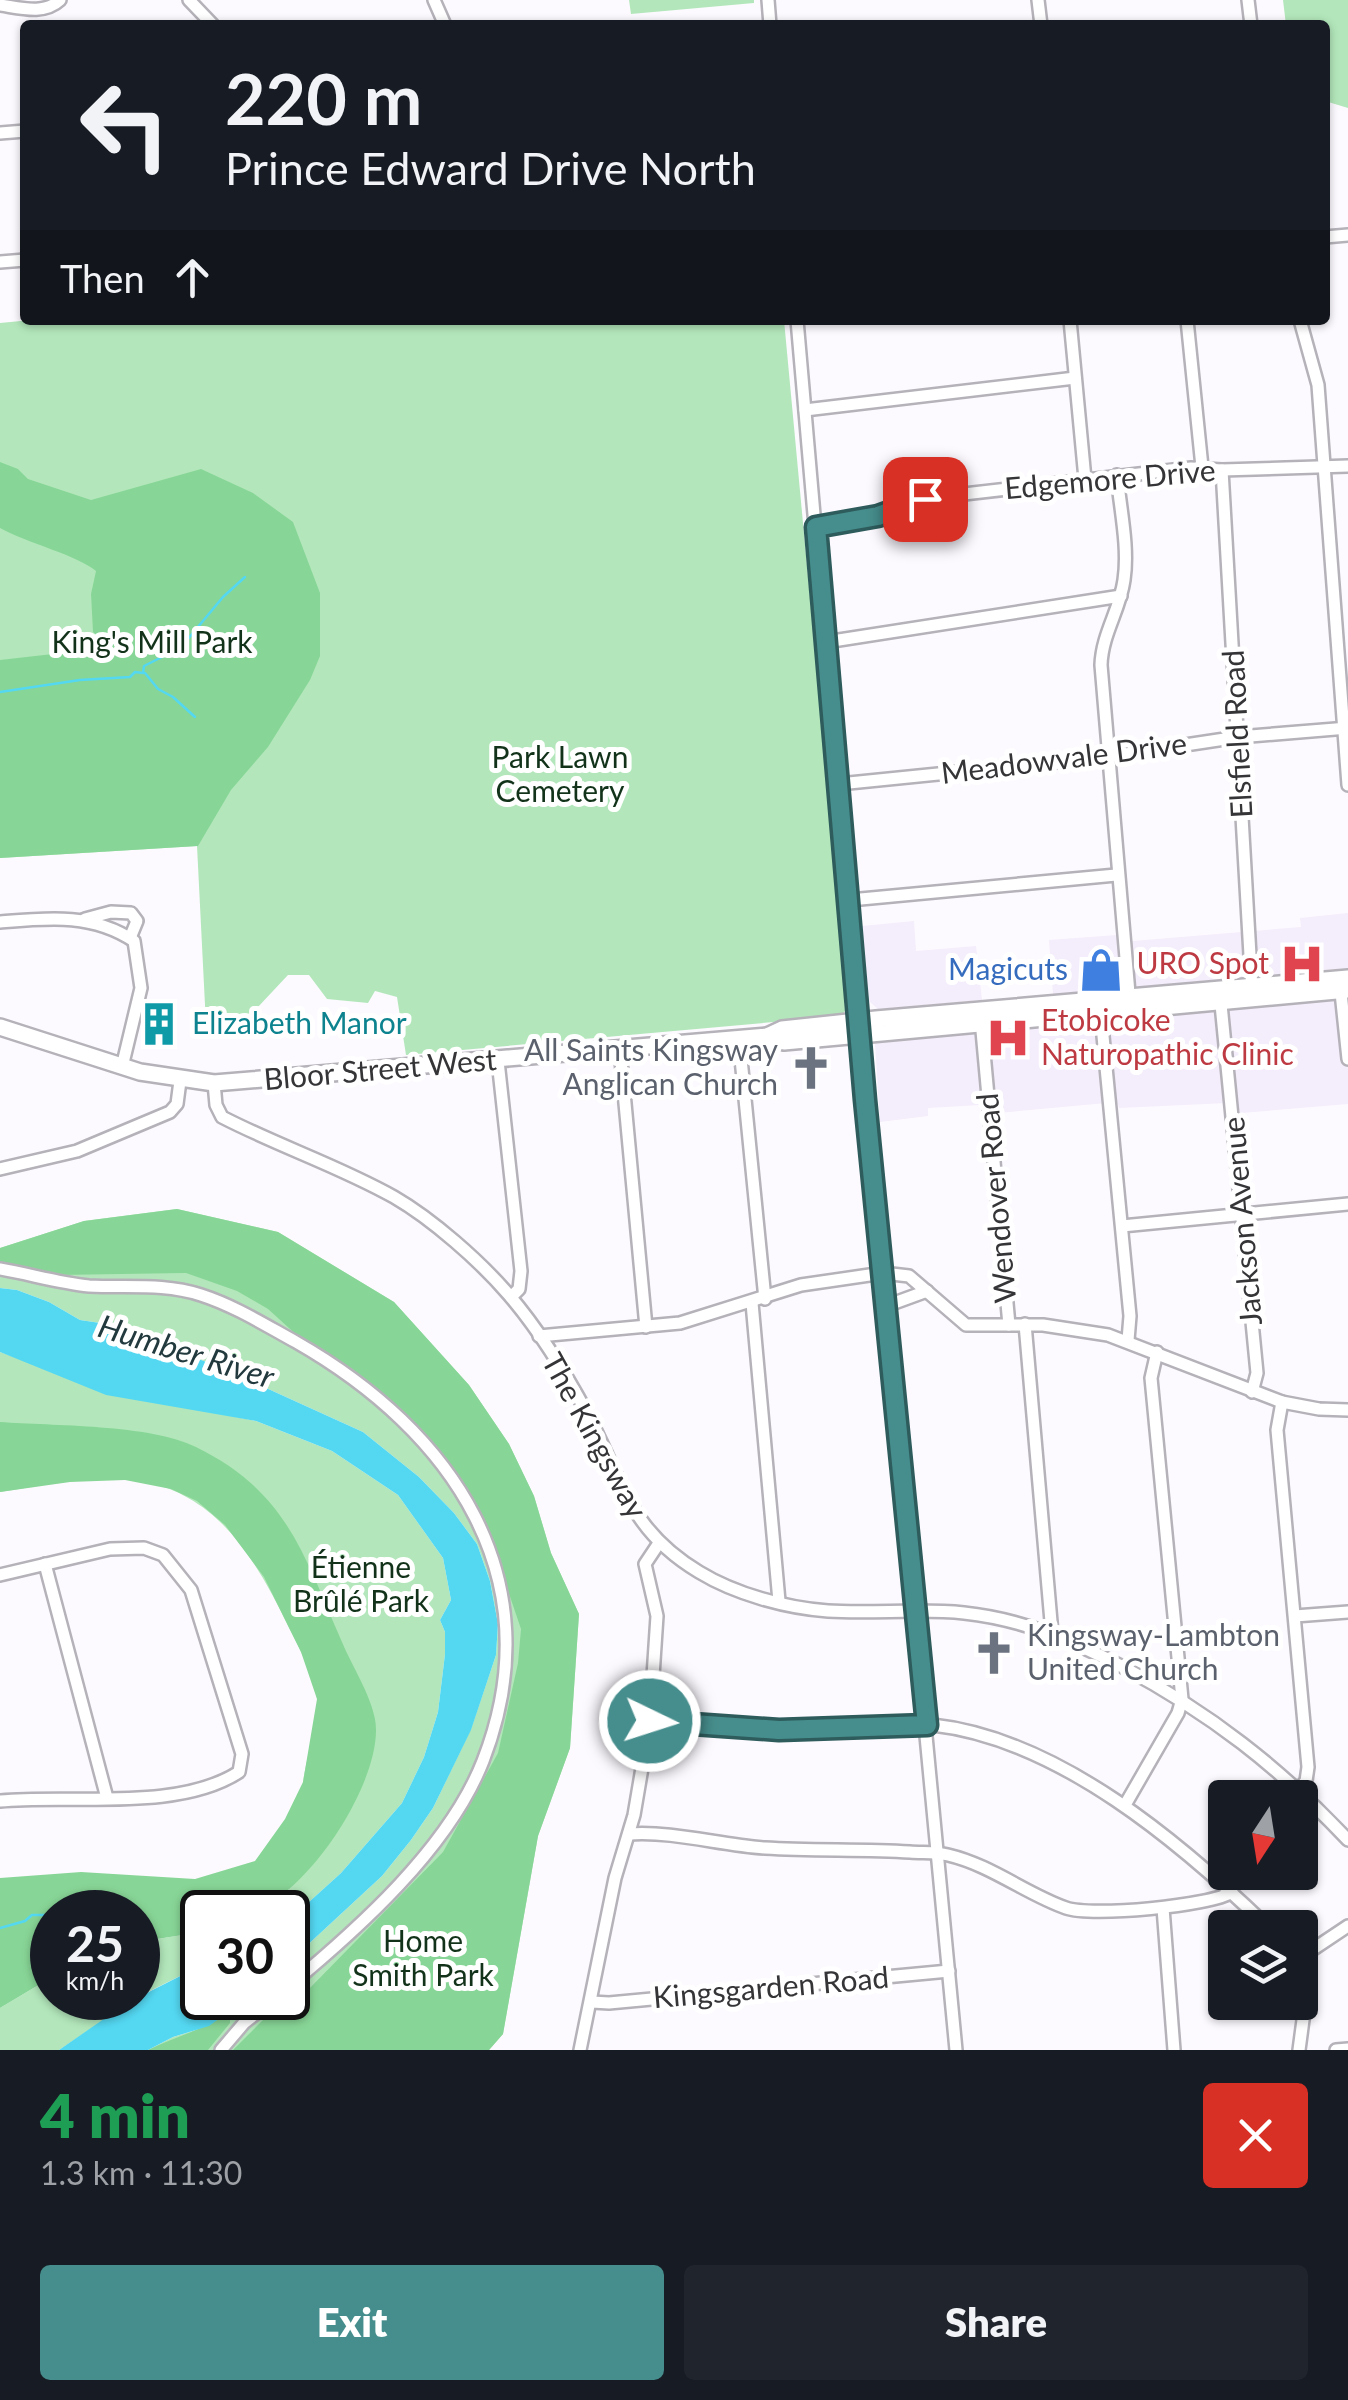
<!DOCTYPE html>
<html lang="en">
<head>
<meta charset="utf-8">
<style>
	body { margin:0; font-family:Lato,sans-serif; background:#20242c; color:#f1f3f6; height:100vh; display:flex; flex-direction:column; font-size:38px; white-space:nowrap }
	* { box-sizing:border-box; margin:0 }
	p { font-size:32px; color:#9ea1a6 }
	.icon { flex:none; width:55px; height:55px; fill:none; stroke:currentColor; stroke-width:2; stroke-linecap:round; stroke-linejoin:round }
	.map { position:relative; height:2050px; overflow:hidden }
	.side { display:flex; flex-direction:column; background:#171b24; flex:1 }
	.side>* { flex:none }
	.guide { position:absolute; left:20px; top:20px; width:1310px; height:305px; border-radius:10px; box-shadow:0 2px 8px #0004; background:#171b24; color:#f1f3f6; overflow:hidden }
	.needle { width:65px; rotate:192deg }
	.fabs { position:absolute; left:1208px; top:1780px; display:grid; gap:20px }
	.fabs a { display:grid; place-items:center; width:110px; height:110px; border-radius:10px; background:#171b24; box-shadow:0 2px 8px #0004; font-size:50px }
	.speed { position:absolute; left:30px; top:1890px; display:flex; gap:20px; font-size:50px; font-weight:700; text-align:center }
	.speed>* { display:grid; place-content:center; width:130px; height:130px; border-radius:50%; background:#171b24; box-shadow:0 2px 8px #0004; line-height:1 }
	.speed small { font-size:25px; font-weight:400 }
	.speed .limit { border:5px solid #111; border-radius:15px; background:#fff; color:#111 }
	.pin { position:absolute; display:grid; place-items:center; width:85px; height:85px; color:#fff; margin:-42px; border-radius:20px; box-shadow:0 5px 15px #0006 }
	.me { position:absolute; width:110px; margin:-55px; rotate:94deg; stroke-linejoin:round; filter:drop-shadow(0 0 8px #0008) }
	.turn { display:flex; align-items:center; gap:35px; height:210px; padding:0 40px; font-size:45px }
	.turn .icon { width:130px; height:130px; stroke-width:2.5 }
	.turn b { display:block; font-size:70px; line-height:85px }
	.then { display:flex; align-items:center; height:95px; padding:0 40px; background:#0003; gap:20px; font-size:38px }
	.round { display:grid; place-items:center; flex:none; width:105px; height:105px; border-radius:10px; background:#20242c }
	.overview { display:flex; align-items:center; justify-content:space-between; height:170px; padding:0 40px }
	h1 { font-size:60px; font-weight:800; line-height:75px; color:#1e9e55 }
	.action { display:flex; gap:20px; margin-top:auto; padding:20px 40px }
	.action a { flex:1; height:115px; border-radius:10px; background:#468e8d; color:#fff; font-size:40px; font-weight:800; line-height:115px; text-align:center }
	.action a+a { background:#20242c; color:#f1f3f6 }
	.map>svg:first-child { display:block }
</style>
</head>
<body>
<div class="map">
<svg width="1348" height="2050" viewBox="0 0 1348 2050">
	<rect width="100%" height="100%" fill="#fdfaff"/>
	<g fill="#f4edfb">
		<polygon points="1348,913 1348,968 1053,994 1049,940 1117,935 1133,941 1301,927 1300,918"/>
		<polygon points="914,921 916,951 976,946 982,1000 878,1009 869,1001 862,926"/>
		<polygon points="1348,996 1348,1104 1229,1114 1227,1103 1119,1108 1117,1102 998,1113 997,1104 928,1108 928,1116 880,1122 875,1043 993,1029"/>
	</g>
	<g fill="#b3e7bb">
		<polygon points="629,0 754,0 754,3 631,14"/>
		<polygon points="1283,0 1348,0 1348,108 1325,101 1325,25 1286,25"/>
		<polygon points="31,320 784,320 841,929 845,1011 841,1016 406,1055 397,997 375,991 368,1003 327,999 309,975 288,975 242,1024 206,1025 197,846 0,858 0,323"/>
		<polygon points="177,1209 278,1232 394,1302 469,1385 509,1444 534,1496 551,1553 579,1614 570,1748 538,1836 503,2034 489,2050 148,2050 173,2037 209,2026 248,1998 288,1998 288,1963 382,1876 411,1840 433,1808 471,1729 496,1655 498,1624 490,1581 477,1544 454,1513 419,1477 363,1432 222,1368 107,1324 80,1320 49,1302 17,1290 0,1288 0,1248 84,1221"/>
		<path d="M0,1352l42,15 149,41 65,13 76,30 66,44 45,63 8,42 -11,20 5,12v22l-7,58 -14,45 -22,46 -61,70 -53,48v-9h-39c51,-26 65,-47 95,-94l-41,-36c3,-21 15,-63 14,-83 -2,-23 -18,-51 -28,-71 -31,-64 -68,-131 -144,-146 -46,-9 -99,3 -145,10z"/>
		<polygon points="202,1932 202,1965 138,1997 138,1942"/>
		<polygon points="52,1977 52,1998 137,1998 59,2050 0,2050 0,2008"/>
	</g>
	<g fill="#88d697">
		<path d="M0,462l18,7 10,10 63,21 110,-31 52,24 40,29 27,71v63l-10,24 -42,67 -37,43 -33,56 -198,12v-198l79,-9 7,-6 15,1 4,-4 -12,-10 -2,-38 5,-23c-19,-16 -69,-28 -96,-43z"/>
		<polygon points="177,1209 278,1232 394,1302 469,1385 509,1444 534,1496 551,1553 579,1614 570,1748 538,1836 503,2034 489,2050 233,2050 292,1991 307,1991 443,1852 498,1753 518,1663 521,1629 491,1541 459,1478 414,1424 381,1393 301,1339 268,1309 237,1291 186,1273 58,1275 0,1265 0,1248 84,1221"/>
		<path d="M0,1422c53,4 150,2 196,25 92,45 108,109 146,195 10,24 28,51 33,77 11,57 -69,181 -127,193 -14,3 -31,0 -46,0v20l-64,10v-30h-86v65l-52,31v-130l81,-6 114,7 60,-18 30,-42 18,-37 14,-83 -16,-47 -37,-75 -39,-52 -28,-24 -26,-12 -46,-9 -55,2 -70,10z"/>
		<path d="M230,2011v12l-22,27h-60c28,-14 57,-20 82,-39z"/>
	</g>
	<g fill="#54d8f2">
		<polygon points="0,1288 17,1290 49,1302 80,1320 107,1324 222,1368 363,1432 419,1477 454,1513 477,1544 490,1581 498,1624 496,1655 471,1730 433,1808 411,1840 382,1876 288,1963 288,1921 341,1873 402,1803 424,1757 438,1712 445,1654 445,1632 440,1620 451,1600 443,1558 398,1495 332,1451 256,1421 106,1395 0,1352"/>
		<polygon points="202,1965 202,1998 248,1998 209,2026 173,2037 148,2050 59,2050 127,2003"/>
	</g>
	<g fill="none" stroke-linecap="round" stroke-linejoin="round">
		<g stroke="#54d8f2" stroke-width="2.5">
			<polyline points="182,646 223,597 245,577"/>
			<polyline points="145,673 158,689 173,697 195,717"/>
			<polyline points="0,692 80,680 130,677 135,672 143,673 144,666 168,654"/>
			<polyline points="0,1928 25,1921 32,1915 52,1915"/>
		</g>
		<g stroke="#b5b2b9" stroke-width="16">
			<g id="minor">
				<polyline points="189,0 213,25"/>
				<polyline points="434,0 445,25"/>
				<polyline points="768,0 770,25"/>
				<polyline points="1038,0 1041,25"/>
				<polyline points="1248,0 1251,25"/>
				<path d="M0,5c21,3 44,10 60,-5"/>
				<polyline points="0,133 25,131"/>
				<polyline points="1325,237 1348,235"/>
				<polyline points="0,262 25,260"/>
				<polyline points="797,320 864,1087 956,2050"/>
				<polyline points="1070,320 1085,479"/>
				<polyline points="1187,320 1202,467"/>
				<polyline points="1300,320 1318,385 1348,785"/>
				<polyline points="805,410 1075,378"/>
				<polyline points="1222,470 1252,990"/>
				<path d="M1117,475c3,33 12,72 7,105 -4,30 -22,54 -23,85l29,340"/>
				<polyline points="816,527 877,516 938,497 1191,468 1222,470 1348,466"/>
				<polyline points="826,642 1121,596"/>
				<polyline points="839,784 1106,757 1238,737 1348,728"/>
				<polyline points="850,900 1116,875"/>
				<polyline points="85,919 111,912 131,913 137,921 130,938"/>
				<path d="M0,922c48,-4 92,-9 134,19l7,47 -19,79"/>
				<polyline points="1340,983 1348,1059"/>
				<polyline points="1220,994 1257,1373 1252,1392"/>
				<polyline points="1100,1005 1130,1316 1128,1340"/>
				<polyline points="981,1020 1009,1325"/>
				<polyline points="739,1039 765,1299"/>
				<polyline points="620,1050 646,1327"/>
				<polyline points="498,1061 521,1271 519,1289 511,1297"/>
				<path d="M214,1083l2,22 6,12c56,29 117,49 172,80 38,22 86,64 115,98 30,35 57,79 79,120 35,67 41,115 111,157 36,22 87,36 129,39 46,3 91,-3 136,2 57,6 107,27 157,53 89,47 158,101 227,174"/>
				<polyline points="0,1169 77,1151 170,1112 177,1104 180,1081"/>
				<polyline points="1122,1226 1348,1204"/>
				<path d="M0,1269c29,5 60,14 89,17 39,2 74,-3 112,9 34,11 64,30 95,47 156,89 258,236 187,419 -34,87 -125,168 -195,226"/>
				<polyline points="752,1303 779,1601"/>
				<polyline points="886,1306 927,1291"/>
				<polyline points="1025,1324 1052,1633"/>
				<polyline points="539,1336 680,1323 801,1285 883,1273 909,1276 966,1325 1043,1325 1108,1335 1282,1402 1319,1409 1348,1410"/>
				<polyline points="1282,1402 1277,1430 1308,1767 1306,1781 1298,1790"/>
				<polyline points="45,1564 107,1798"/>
				<path d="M0,1575l110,-26 34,-1 19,7 28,35 51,164 -3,18c-62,40 -167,22 -239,29"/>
				<polyline points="1295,1616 1348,1612"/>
				<path d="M650,1721c43,3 87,9 130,9 50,0 103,-10 153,-5 126,14 249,119 336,203"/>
				<polyline points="1125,1805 1178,1713 1182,1699 1151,1378 1157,1352"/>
				<path d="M629,1834c46,-3 90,11 136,14 48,3 97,1 145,4 13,1 26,0 38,3 43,10 78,39 118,53 25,9 145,-2 166,-16"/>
				<polyline points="1163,1908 1174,2050"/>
				<polyline points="1300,1958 1348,1926"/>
				<polyline points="592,2002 609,2003 949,1971"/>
				<polyline points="221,2050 244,2023 275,1998"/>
				<polyline points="580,2050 615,1878 634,1815 650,1721 657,1616 645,1564 659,1543"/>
				<polyline points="1299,2050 1305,2005 1300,1962"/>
				<polyline points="1336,2050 1348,2049"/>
			</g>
		</g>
		<g stroke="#b5b2b9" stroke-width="20">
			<g id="major">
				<polyline points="0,1027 140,1072 214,1083 767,1036 782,1029 876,1019 1348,978"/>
				<polyline points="767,1036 784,1042 1348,990"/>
			</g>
		</g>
		<use href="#minor" stroke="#fff" stroke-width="11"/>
		<use href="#major" stroke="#fff" stroke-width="15"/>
	</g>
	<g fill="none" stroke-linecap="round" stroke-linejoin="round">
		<g stroke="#2e5c5c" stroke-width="25">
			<polyline id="route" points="650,1721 779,1730 927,1725 865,1100 816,527 878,516 925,499"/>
		</g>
		<use href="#route" stroke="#468e8d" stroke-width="18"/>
	</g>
	<defs>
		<g id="hospital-bare" transform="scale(3.45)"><path d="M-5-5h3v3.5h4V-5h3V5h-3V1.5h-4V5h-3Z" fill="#e0444e" stroke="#fff" stroke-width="2.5" paint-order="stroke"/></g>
		<g id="shop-bare" transform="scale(3.45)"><path d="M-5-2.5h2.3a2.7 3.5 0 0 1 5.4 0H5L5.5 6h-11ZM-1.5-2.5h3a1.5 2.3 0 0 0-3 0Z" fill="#3f7fe0" stroke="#fff" stroke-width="2.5" paint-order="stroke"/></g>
		<g id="building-bare" transform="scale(3.45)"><path d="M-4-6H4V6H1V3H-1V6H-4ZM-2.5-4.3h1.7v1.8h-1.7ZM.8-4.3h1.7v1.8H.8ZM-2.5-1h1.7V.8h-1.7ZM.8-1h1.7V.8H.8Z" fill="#0f9aa8" stroke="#fff" stroke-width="2.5" paint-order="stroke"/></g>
		<g id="church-bare" transform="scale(3.45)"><path d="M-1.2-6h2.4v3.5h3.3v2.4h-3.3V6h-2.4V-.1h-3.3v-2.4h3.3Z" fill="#6b7280" stroke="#fff" stroke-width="2.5" paint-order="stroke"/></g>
	</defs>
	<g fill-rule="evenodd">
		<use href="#hospital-bare" x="1302" y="964"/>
		<use href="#shop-bare" x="1101" y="970"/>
		<use href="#building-bare" x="159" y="1024"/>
		<use href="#hospital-bare" x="1008" y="1038"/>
		<use href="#church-bare" x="811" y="1068"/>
		<use href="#church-bare" x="994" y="1653"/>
	</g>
	<g text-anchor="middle" stroke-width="10" stroke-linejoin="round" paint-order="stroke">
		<g font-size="30" fill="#353437" stroke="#fff">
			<text transform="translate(1110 480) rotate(-5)" y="10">Edgemore Drive</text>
			<text transform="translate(1238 734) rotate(-93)" y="10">Elsfield Road</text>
			<text transform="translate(1064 759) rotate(-7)" y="10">Meadowvale Drive</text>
			<text transform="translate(380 1070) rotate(-5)" y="10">Bloor Street West</text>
			<text transform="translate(997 1198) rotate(-95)" y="10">Wendover Road</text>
			<text transform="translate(1243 1221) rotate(-95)" y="10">Jackson Avenue</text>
			<text transform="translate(594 1436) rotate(61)" y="10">The Kingsway</text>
			<text transform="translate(771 1988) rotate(-5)" y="10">Kingsgarden Road</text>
		</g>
		<g font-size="30" fill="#12331a" stroke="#fff">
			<text x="152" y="653">King's Mill Park</text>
			<text x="560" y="768">Park Lawn<tspan x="560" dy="34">Cemetery</tspan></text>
			<text x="361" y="1578">Étienne<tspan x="361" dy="34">Brûlé Park</tspan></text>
			<text x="423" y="1952">Home<tspan x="423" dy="34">Smith Park</tspan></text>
		</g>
		<g font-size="30" fill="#be3a42" stroke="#fff" text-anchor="end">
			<text x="1269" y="974">URO Spot</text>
			<text x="1041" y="1031" text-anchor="start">Etobicoke<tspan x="1041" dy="34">Naturopathic Clinic</tspan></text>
		</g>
		<g font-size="30" fill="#366cbe" stroke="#fff" text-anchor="end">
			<text x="1068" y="980">Magicuts</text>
		</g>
		<g font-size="30" fill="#0d838f" stroke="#fff" text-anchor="start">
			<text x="192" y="1034">Elizabeth Manor</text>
		</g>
		<g font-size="30" fill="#5b616d" stroke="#fff" text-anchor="end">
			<text x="778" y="1061">All Saints Kingsway<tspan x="778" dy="34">Anglican Church</tspan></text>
			<text x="1027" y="1646" text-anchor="start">Kingsway-Lambton<tspan x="1027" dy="34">United Church</tspan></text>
		</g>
		<g font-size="32" font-style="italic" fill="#22393e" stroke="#fff">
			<text transform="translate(186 1352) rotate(17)" y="11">Humber River</text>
		</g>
	</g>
</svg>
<div class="fabs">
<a><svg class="needle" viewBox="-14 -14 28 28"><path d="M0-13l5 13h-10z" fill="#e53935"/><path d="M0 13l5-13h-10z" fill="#9ea1a6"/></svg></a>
<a><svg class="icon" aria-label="layers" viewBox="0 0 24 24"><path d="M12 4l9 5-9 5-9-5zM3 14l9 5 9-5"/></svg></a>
</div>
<div class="speed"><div>25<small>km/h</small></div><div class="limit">30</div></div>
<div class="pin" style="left:925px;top:499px;background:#d93025"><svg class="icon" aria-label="arrive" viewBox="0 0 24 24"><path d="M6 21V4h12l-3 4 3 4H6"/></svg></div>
<svg class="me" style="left:650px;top:1721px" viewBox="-20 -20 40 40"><circle r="17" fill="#468e8d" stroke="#fff" stroke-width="3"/><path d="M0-11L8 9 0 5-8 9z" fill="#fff"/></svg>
<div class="guide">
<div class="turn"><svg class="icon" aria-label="left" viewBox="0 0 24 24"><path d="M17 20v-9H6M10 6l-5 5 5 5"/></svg><div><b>220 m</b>Prince Edward Drive North</div></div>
<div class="then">Then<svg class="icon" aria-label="ahead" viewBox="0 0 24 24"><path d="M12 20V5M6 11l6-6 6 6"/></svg></div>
</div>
</div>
<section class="side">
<div class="overview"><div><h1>4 min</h1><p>1.3 km · 11:30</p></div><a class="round" style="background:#d93025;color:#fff"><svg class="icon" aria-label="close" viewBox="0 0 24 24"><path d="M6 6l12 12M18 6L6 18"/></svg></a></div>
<div class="action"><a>Exit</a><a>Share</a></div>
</section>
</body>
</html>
